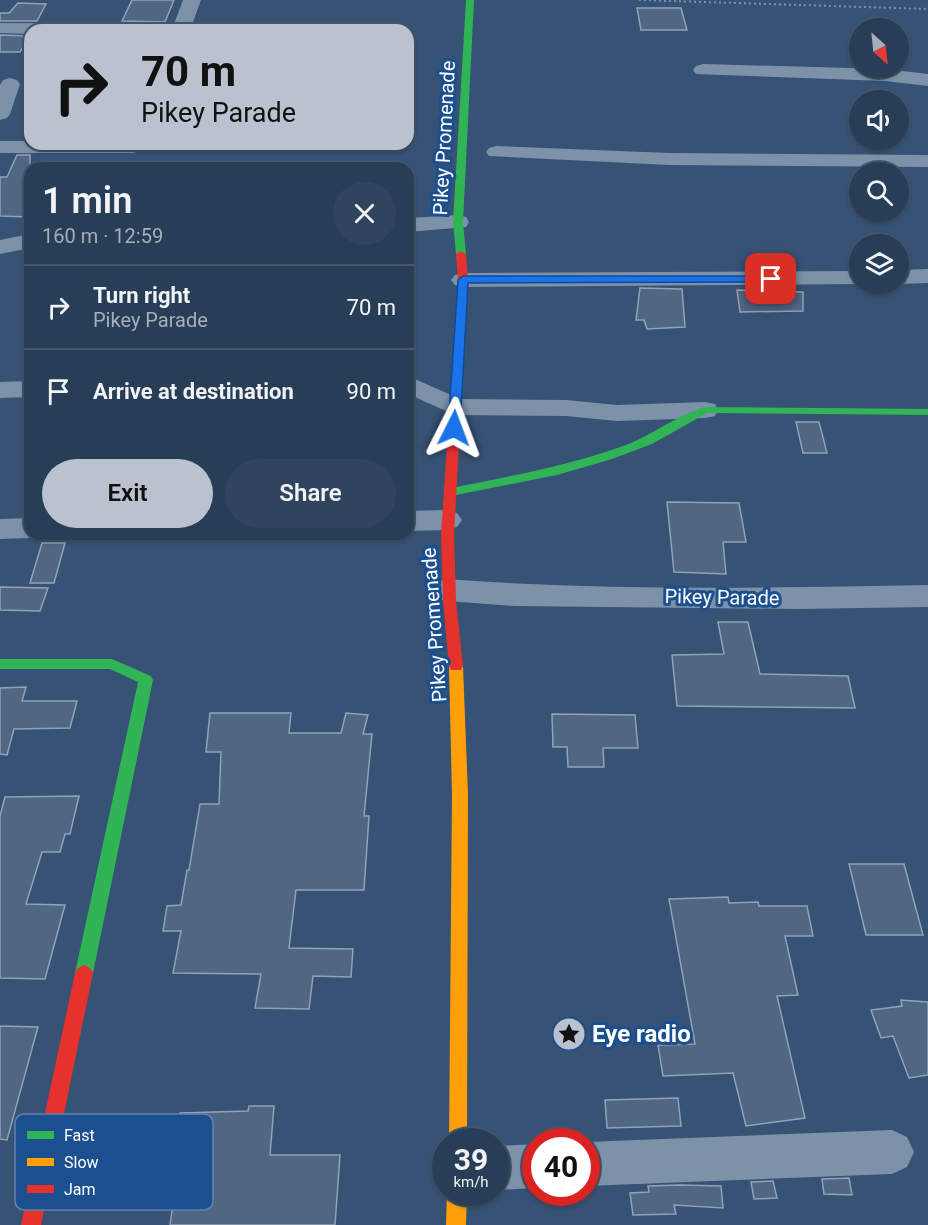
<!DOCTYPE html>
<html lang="en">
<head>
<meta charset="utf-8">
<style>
	body { margin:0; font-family:Roboto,sans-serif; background:#30455d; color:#f1f3f6; height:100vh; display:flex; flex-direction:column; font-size:22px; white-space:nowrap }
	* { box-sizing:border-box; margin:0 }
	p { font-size:20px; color:#a5aeba }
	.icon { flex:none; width:33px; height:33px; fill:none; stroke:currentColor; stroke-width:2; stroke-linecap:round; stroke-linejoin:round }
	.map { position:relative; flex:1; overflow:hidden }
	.side { position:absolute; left:24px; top:162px; width:390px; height:378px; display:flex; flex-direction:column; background:#283e57; border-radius:18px; box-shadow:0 2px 4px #0004,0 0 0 2px #44576d }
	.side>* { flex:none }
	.hud { position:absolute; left:24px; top:24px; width:390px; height:126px; border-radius:18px; box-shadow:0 2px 4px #0004,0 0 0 2px #44576d; background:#b9c2ce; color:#111; overflow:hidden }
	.needle { width:39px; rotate:153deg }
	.buttons { position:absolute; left:849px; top:18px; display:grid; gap:12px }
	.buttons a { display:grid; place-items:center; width:60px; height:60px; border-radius:50%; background:#283e57; box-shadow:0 2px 4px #0004,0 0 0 2px #44576d; font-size:30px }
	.speed { position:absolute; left:432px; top:1128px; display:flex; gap:12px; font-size:30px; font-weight:700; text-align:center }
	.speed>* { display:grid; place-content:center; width:78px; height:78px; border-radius:50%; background:#283e57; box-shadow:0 2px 4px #0004,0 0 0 2px #44576d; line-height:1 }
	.speed small { font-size:15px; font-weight:400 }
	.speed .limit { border:9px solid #d22; background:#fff; color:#111 }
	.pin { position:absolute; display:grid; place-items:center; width:51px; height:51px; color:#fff; margin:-26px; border-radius:12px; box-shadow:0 3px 9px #0006 }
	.me { position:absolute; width:66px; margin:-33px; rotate:3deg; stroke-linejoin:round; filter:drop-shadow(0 0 4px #0008) }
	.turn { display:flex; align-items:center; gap:21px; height:126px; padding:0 18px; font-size:27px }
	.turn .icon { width:78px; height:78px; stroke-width:2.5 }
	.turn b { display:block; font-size:42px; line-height:51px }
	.round { display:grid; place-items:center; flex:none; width:63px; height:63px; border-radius:32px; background:#30455d }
	.summary { display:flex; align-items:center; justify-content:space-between; height:102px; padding:0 18px }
	h1 { font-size:36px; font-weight:600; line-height:45px }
	.cta { display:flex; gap:12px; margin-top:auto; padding:12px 18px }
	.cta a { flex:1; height:69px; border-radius:36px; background:#b9c2ce; color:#111; font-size:24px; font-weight:600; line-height:69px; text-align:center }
	.cta a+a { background:#30455d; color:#f1f3f6 }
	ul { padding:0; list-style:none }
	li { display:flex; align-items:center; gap:18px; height:84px; padding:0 18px; border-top:2px solid #44576d }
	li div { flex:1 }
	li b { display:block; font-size:22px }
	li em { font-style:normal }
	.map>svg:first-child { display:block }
</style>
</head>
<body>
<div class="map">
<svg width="928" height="1225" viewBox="0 0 928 1225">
	<rect width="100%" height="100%" fill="#365274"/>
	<g fill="#506783" stroke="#92a2b6" stroke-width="1.5">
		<polygon points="132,0 174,0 165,22 122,21"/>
		<polygon points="18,3 46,4 37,21 0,21 0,13 9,13"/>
		<polygon points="637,8 681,8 687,30 641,30"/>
		<polygon points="0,35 29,36 20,52 0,52"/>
		<polygon points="17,155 30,155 30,217 0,216 0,177 7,177"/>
		<polygon points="640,288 682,289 685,327 647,329 644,320 636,320"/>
		<polygon points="737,290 803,292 803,311 740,312"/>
		<polygon points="796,422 819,422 827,453 803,453"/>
		<polygon points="667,502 739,503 746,542 723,542 726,574 674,572"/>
		<polygon points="42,543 65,543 54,583 30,583"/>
		<polygon points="0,587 48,588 40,611 0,610"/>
		<polygon points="718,622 748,622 760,674 848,676 855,708 677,706 672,655 724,654"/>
		<polygon points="26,687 22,701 77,701 70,728 14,729 7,755 0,754 0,688"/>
		<polygon points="210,713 291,713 289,733 341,733 346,713 368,715 363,734 372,734 364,816 369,816 364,890 296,890 289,948 353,949 351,977 313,976 309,1009 255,1008 261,974 173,973 181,931 163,931 167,906 181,905 187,870 189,870 200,804 219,804 221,752 206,752"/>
		<polygon points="552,714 635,715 638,748 603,748 604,767 568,767 567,747 553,747"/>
		<polygon points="79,796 70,834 65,834 60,852 42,852 26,904 65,905 45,979 0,978 0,816 5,797"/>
		<polygon points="849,864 904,864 923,935 866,935"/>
		<polygon points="728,897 729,903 758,902 759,906 807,906 813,936 785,936 798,995 777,996 805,1118 746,1126 733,1073 663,1076 658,1045 695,1044 669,899"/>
		<polygon points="901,1000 928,1002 928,1075 909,1078 893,1036 881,1038 871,1010 902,1006"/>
		<polygon points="0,1026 38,1027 7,1140 0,1139"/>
		<polygon points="678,1098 681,1126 607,1128 605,1100"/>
		<polygon points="249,1106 274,1106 270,1155 340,1155 335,1225 170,1225 173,1203 177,1203 186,1136 178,1137 180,1113 248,1111"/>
		<polygon points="849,1178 852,1195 824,1194 822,1179"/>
		<polygon points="773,1181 777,1198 754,1199 751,1182"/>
		<polygon points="681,1185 721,1186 723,1208 674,1205 676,1214 633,1215 630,1193 649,1192 648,1186"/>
	</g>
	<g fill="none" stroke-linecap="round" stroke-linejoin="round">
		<polyline stroke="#7d92a8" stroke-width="2" stroke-dasharray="2 3" stroke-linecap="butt" points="639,0 928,9"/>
		<g fill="#7d92a8" fill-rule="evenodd">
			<polygon points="183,0 201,0 190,30 30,30 30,34 0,33 0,23 174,24"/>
			<polygon points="703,64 885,69 928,74 928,86 885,81 696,74 693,70 696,66"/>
			<polygon points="10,78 17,80 20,84 10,114 7,118 0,120 0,85 3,80"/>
			<polygon points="0,141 30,141 30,144 141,144 143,147 140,151 133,153 0,153"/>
			<polygon points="496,146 669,153 928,155 928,167 669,165 489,156 486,152 489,148"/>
			<polygon points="458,215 466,217 469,222 466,227 408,232 408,218"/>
			<polygon points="30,234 30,248 0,254 0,240"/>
			<polygon points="928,269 928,283 898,284 895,284 898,284 898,270"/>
			<polygon points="860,271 860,284 867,284 463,287 455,285 451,280 455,275 463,273"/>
			<polygon points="408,376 460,399 566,400 617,405 705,402 715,404 718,410 715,416 705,418 617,421 566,416 455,415 408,394"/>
			<polygon points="30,381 30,397 0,398 0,382"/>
			<polygon points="447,510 457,513 462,520 457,527 447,530 408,531 408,511"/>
			<polygon points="30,518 30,534 40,535 30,538 0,539 0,519"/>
			<path d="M447,579c160,12 321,9 481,6v22l-129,2 -284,-3 -68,-5 -11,-3 -4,-8 4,-8z"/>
			<polygon points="892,1130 907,1137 914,1152 907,1167 892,1174 586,1186 586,1142"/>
			<polygon points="536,1144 536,1188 496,1190 496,1146"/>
		</g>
		<g fill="#30b455" fill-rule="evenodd">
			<polygon points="466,0 474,0 463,222 466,254 461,257 456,254 453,222"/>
			<path d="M705,407l223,2v6l-221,-2 -55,31 -40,15 -55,16 -106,21 -6,-4 6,-4c59,-12 118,-22 175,-43 26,-10 55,-32 79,-38z"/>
			<polygon points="0,659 112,659 151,676 153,680 93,973 90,978 84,981 78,978 75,973 138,682 110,669 0,669"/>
		</g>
		<g fill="#ff9f0a" fill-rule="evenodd">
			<polygon points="456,661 461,662 463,666 468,795 467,1142 449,1142 452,795 449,666 451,662"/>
			<polygon points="447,1192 467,1192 466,1225 446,1225"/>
		</g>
		<g fill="#e5322d" fill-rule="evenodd">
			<polygon points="461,251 466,254 468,280 454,535 456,600 463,666 461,670 451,670 449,666 443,600 441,535 458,280 456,254"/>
			<polygon points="84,965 90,968 93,973 41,1225 21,1225 75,973 78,968"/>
		</g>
	</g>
	<polygon fill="#1a73e8" stroke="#114b97" stroke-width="1.5" points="463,276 771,276 776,279 771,282 468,283 460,428 454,432 448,428 458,280"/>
	<defs>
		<g id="sight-disc" transform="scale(1.725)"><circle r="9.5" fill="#b9c2ce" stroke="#1b4f8f"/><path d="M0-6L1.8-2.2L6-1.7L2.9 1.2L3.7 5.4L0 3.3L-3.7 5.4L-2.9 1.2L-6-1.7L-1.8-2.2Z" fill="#111"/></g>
	</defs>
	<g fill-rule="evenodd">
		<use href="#sight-disc" x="569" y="1034"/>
	</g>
	<g text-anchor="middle" stroke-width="6" stroke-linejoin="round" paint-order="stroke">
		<g font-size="20" fill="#fff" stroke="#1b4f8f">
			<text transform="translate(444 138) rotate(-87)" y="7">Pikey Promenade</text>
			<text transform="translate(722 597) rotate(1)" y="7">Pikey Parade</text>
			<text transform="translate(434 625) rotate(-94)" y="7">Pikey Promenade</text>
		</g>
		<g font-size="24" font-weight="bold" fill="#fff" stroke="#1b4f8f" text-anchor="start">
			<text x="592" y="1042">Eye radio</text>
		</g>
	</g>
	<rect x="15" y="1114" width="198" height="96" rx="9" fill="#1b4f8f" stroke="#5f84b1" stroke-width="1.5"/>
	<rect x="27" y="1131" width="27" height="8" fill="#30b455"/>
	<rect x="27" y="1158" width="27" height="8" fill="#ff9f0a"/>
	<rect x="27" y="1185" width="27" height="8" fill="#e5322d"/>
	<g font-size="16" fill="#fff">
		<text x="64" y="1141">Fast</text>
		<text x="64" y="1168">Slow</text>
		<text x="64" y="1195">Jam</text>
	</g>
</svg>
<div class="buttons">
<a><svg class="needle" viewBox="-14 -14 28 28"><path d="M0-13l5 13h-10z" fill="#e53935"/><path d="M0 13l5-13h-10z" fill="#a5aeba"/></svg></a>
<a><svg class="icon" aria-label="sound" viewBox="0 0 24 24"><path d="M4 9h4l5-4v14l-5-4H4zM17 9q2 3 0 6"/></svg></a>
<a><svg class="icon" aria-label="search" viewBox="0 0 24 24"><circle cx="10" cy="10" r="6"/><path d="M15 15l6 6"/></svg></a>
<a><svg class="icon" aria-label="layers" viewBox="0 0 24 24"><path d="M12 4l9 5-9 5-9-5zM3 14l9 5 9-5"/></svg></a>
</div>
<div class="speed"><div>39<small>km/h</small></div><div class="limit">40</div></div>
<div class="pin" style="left:771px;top:279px;background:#d93025"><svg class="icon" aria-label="arrive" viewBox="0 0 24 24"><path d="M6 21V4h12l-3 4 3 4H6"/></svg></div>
<svg class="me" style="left:454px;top:428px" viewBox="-20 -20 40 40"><path d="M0-17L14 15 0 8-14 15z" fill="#1a73e8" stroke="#fff" stroke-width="4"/></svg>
<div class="hud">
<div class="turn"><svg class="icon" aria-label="right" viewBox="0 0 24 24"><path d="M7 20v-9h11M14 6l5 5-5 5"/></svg><div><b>70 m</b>Pikey Parade</div></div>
</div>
<section class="side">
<div class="summary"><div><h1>1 min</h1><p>160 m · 12:59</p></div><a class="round"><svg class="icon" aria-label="close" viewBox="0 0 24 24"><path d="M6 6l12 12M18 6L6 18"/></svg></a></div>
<ul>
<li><svg class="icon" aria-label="right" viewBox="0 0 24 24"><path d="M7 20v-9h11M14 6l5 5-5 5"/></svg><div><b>Turn right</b><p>Pikey Parade</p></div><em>70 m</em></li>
<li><svg class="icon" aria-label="arrive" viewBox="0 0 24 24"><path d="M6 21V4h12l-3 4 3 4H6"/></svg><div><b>Arrive at destination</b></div><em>90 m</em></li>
</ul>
<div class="cta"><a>Exit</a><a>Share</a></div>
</section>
</div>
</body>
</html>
